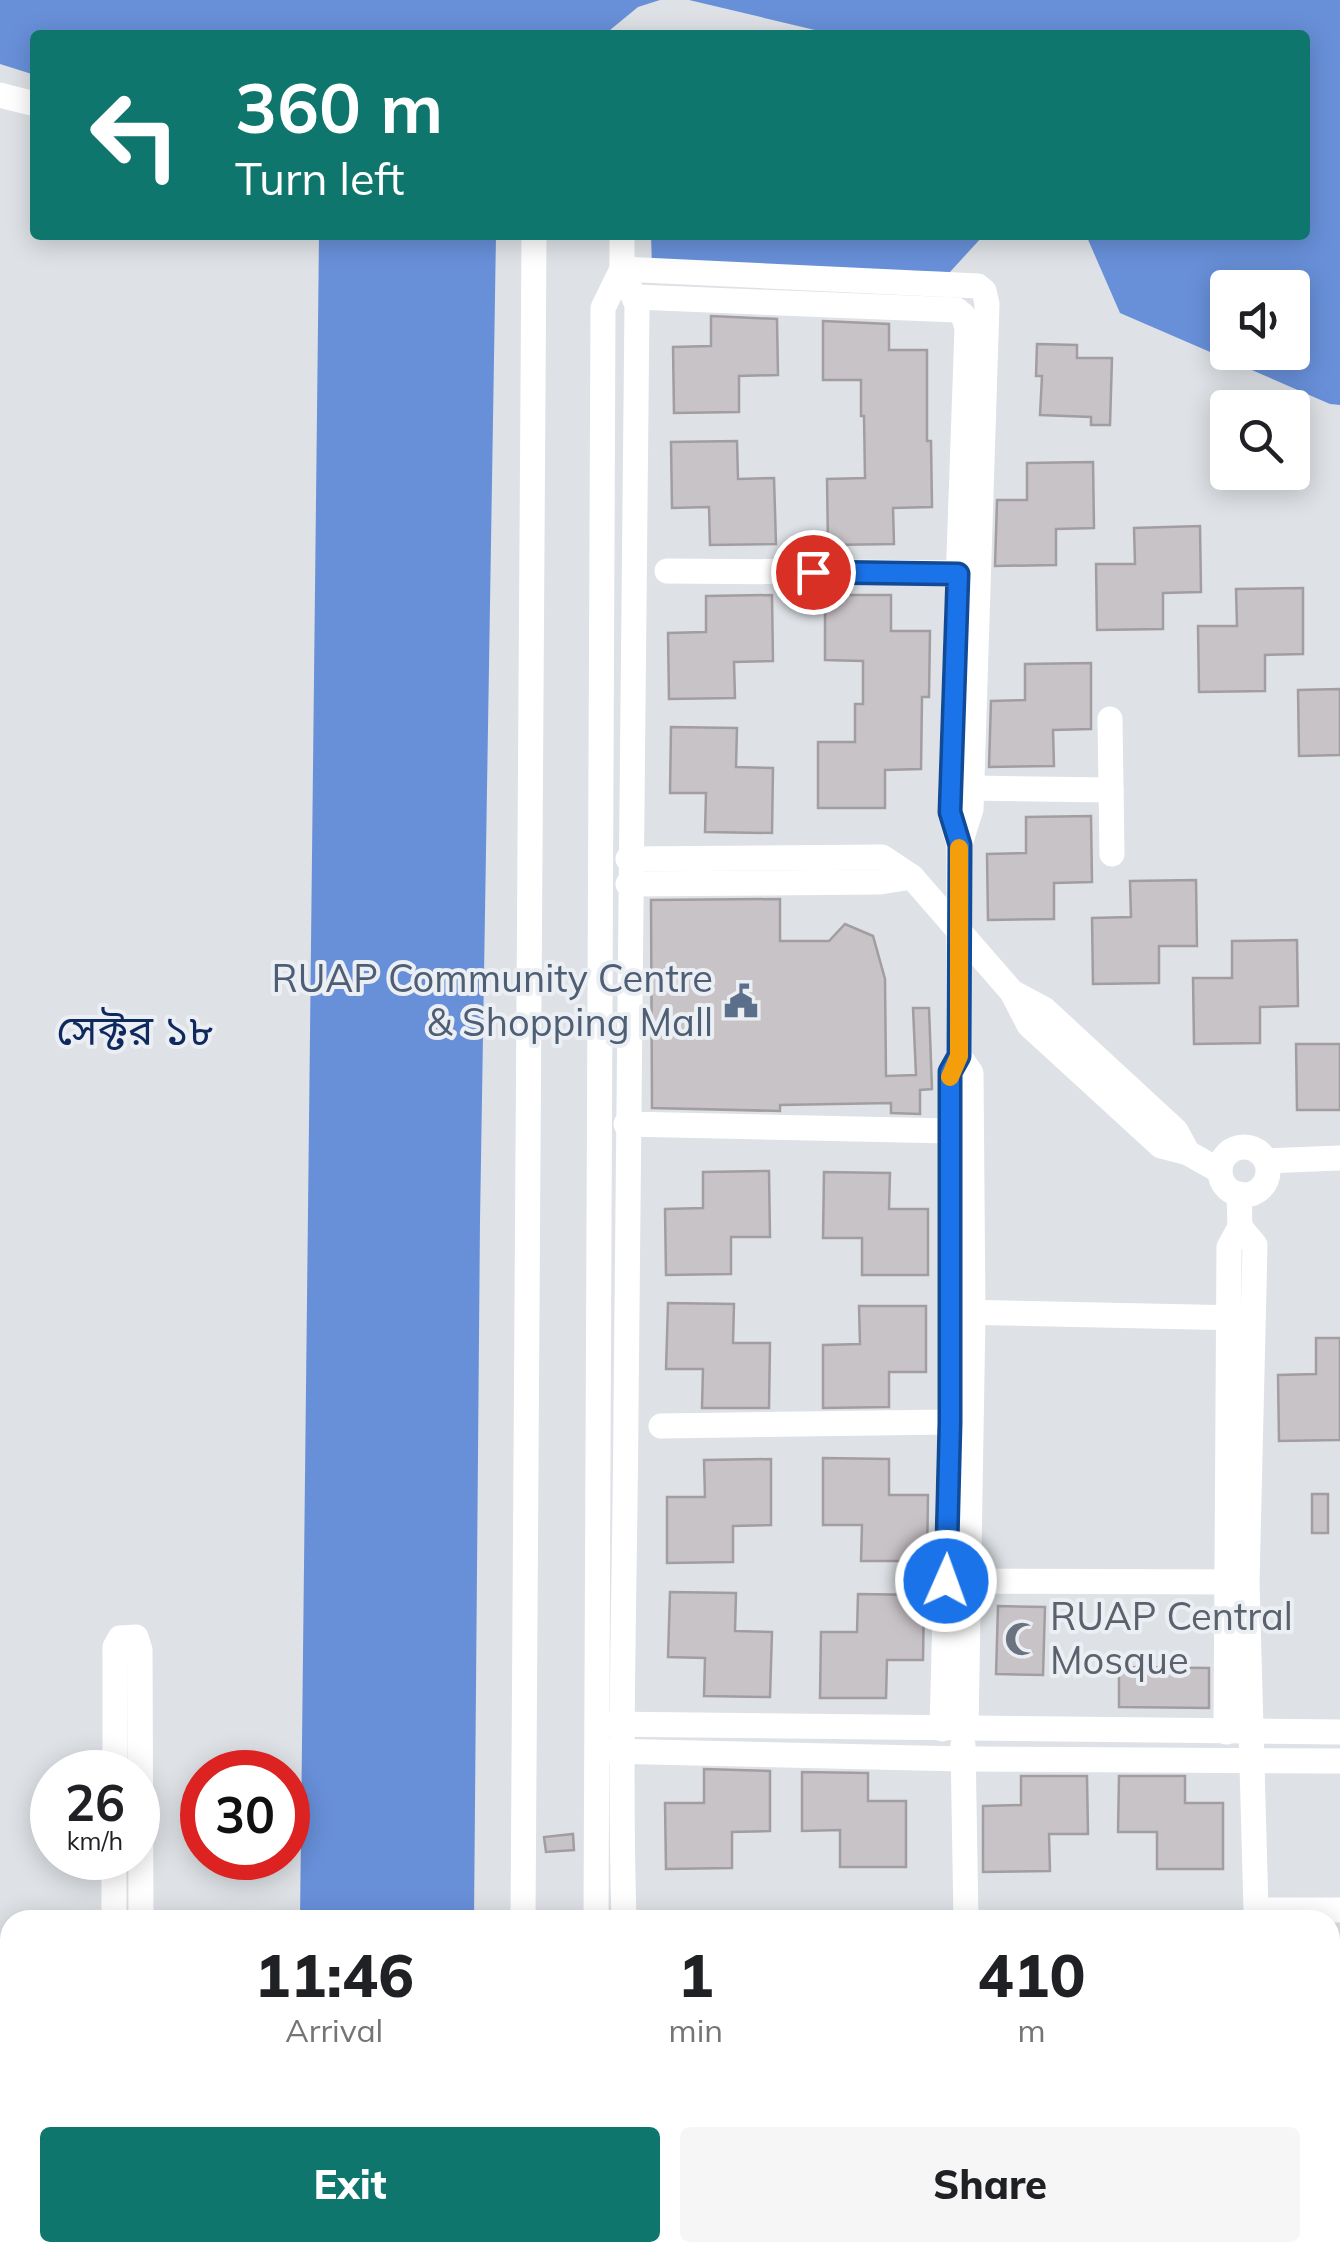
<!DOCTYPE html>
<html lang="en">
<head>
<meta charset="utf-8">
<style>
	body { margin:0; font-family:Mulish,"Noto Sans Bengali",sans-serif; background:#f6f6f6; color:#202124; height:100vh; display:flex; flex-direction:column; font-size:38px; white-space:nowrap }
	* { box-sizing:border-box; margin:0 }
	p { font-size:32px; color:#757577 }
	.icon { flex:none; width:55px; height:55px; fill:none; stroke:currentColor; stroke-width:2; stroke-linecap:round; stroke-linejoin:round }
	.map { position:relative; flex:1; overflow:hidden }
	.sheet { position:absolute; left:0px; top:1910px; width:1340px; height:352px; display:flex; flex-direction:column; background:#fff; border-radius:30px 30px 0 0; box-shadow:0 5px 25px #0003 }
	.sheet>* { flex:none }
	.banner { position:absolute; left:30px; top:30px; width:1280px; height:210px; border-radius:10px; box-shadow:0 5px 25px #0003; background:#0f766e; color:#fff; overflow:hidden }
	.tools { position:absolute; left:1210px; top:270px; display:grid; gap:20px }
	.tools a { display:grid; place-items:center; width:100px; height:100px; border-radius:10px; background:#fff; box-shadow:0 5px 25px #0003; font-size:50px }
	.speed { position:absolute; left:30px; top:1750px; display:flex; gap:20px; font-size:50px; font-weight:700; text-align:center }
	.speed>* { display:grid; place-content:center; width:130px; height:130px; border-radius:50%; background:#fff; box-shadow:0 5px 25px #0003; line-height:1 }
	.speed small { font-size:25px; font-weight:400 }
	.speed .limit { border:15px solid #d22; background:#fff; color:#111 }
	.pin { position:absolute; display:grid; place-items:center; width:85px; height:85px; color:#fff; margin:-42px; border:5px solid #fff; border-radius:50%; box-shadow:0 2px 10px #0007 }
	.me { position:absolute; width:110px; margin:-55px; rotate:2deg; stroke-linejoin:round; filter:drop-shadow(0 0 8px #0008) }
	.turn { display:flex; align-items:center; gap:35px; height:210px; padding:0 40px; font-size:45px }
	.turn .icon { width:130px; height:130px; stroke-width:2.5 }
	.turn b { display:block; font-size:70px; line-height:85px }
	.eta { display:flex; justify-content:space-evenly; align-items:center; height:170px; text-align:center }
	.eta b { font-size:60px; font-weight:800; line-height:70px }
	.button { display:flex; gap:20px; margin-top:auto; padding:20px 40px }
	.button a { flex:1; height:115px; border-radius:10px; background:#0f766e; color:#fff; font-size:40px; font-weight:800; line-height:115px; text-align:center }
	.button a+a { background:#f6f6f6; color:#202124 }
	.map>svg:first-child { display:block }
</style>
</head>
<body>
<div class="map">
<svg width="1340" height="2261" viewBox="0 0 1340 2261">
	<rect width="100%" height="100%" fill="#dee2e6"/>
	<g fill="#6890d9" fill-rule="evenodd">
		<polygon points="0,0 660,0 638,7 604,35 35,35 35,75 0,64"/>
		<path d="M689,0h651v405l-10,-1 -210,-91 -34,-78h219v-200h-469zM1228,288h64v64h-64z"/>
		<polygon points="319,235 496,235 480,1221 474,1920 300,1920"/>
		<polygon points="651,235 981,235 982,237 950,272 652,267"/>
		<rect x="299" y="2253" width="170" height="8"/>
	</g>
	<g fill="#c8c3c7" stroke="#a29da1" stroke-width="2.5">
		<polygon points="711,316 777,319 778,375 739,376 739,412 674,413 673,347 711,346"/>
		<polygon points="823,321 889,324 889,350 927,350 927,441 931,441 932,507 893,508 894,544 828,545 827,479 865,478 864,416 861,416 861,380 823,380"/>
		<polygon points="1037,344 1077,345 1077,358 1112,358 1110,425 1091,425 1091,417 1040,415 1042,376 1036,376"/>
		<polygon points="737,441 738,479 774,478 776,544 710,545 709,507 672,508 671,442"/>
		<polygon points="1093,462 1094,528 1056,529 1056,565 995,566 997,500 1027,500 1027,463"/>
		<polygon points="1200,526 1201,592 1163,593 1163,629 1097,630 1096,564 1135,564 1134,528"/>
		<polygon points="1303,588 1303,654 1265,655 1265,691 1199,692 1198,626 1237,626 1236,589"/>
		<polygon points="772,595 773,661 734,662 735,698 669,699 668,633 706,632 706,596"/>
		<polygon points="825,595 891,595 891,631 930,631 929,697 922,697 921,769 885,770 885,808 818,808 818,742 855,742 855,704 863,704 863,661 825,660"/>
		<polygon points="1091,663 1091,729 1053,730 1054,766 989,767 991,701 1025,700 1025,664"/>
		<polygon points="1340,689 1340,755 1299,756 1298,690"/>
		<polygon points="671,727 737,728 736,767 773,768 772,833 705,832 706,793 670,793"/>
		<polygon points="1091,816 1092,882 1054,883 1054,919 988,920 987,854 1026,853 1026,817"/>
		<polygon points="1196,880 1197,946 1159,946 1159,983 1093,984 1092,918 1131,917 1130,881"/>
		<polygon points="780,899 780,941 829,941 845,924 873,936 885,979 886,1076 916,1075 913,1008 929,1008 932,1089 920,1090 920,1114 891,1113 891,1103 780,1105 780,1111 652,1108 651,900"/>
		<polygon points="1297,940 1298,1006 1260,1007 1260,1043 1194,1044 1193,978 1232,978 1232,941"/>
		<polygon points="1296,1044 1340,1044 1340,1110 1297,1110"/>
		<polygon points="769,1171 770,1237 731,1237 731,1274 666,1275 665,1209 703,1208 703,1172"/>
		<polygon points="824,1172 890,1173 889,1209 928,1209 928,1275 862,1275 862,1238 823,1238"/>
		<polygon points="668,1303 734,1304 733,1343 770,1343 769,1408 702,1408 703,1369 666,1369"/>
		<polygon points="859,1306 926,1306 926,1372 889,1372 889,1407 823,1408 823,1345 860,1344"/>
		<polygon points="1316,1338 1340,1338 1340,1440 1279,1441 1278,1375 1316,1374"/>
		<polygon points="823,1458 889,1459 889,1495 928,1495 927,1561 861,1561 862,1525 823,1525"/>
		<polygon points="771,1459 771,1525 733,1526 733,1562 667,1563 667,1497 705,1497 704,1460"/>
		<rect x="1312" y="1494" width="16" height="39"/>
		<polygon points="670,1592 736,1593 735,1631 772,1632 770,1697 704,1696 705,1658 668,1657"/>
		<polygon points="858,1594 924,1595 923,1660 887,1660 886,1698 820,1698 821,1632 857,1632"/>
		<polygon points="998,1606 1045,1607 1043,1675 996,1674"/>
		<polygon points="1119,1667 1209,1668 1209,1708 1119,1707"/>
		<polygon points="704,1769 770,1771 770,1831 732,1832 732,1868 666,1869 665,1803 704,1803"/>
		<polygon points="802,1772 868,1773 868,1801 906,1801 906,1867 840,1867 840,1830 802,1831"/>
		<polygon points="1021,1776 1087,1776 1088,1834 1049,1834 1050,1871 983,1872 983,1806 1021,1805"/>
		<polygon points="1119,1776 1185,1776 1185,1803 1223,1803 1223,1869 1157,1869 1157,1832 1118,1832"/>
		<polygon points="573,1834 574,1850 546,1852 544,1837"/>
	</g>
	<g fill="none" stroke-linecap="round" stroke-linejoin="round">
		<g stroke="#fff" stroke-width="25">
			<polyline points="0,95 35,104"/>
			<path d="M622,235v34l15,36c-6,368 -10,736 -11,1104 -1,170 -7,340 -2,511"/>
			<polyline points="622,269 978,286 984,291 987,304 971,809 960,844"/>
			<polyline points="635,297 957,310 963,315 967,328 950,812 959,845 959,1056 950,1073 950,1422 942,1729"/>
			<polyline points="667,571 973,573"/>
			<polyline points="1110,719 1112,854"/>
			<polyline points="971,788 1111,790"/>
			<polyline points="628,859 882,857 912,877 1012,992 1029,1025 1161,1146 1188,1153 1220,1171"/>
			<polyline points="628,884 880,882 912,877"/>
			<polyline points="1012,992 1044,1009 1176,1131 1188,1153"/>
			<polyline points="959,1056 971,1073 973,1314 966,1730"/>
			<polyline points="626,1124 950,1131"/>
			<circle cx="1244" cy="1171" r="24"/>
			<polyline points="1266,1161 1340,1158"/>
			<polyline points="1240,1227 1255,1245 1247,1583 1256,1910 1340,1910"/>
			<polyline points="958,1312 1243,1318"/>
			<polyline points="661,1426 950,1422"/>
			<polyline points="953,1581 1242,1582"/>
			<polyline points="605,1724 1340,1732"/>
			<polyline points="1226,1732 1229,1247 1240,1227 1239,1194"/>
			<polyline points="963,1745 966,1920"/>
			<polyline points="605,1751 963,1759 1340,1761"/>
			<polyline points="115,1772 115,1647 120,1638 136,1637 140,1650 141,1920"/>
			<polyline points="114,1920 114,1858"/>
			<polyline points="523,1920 534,235"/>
			<polyline points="596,1920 603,308 622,269"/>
			<polyline points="1330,2203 1340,2203"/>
			<polyline points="143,2252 143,2261"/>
			<polyline points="654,2252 665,2261"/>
			<polyline points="112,2261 112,2252"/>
			<polyline points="521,2261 521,2252"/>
		</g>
	</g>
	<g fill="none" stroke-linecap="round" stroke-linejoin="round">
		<g stroke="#114b97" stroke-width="25">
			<polyline id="route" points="813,572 958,574 950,812 960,845 959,1056 950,1072 950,1422 946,1581"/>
		</g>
		<use href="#route" stroke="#1a73e8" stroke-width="18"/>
		<polyline stroke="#f59e0b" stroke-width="18" points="950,1077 959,1056 959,848"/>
	</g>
	<defs>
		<g id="civic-bare" transform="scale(2.7)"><path d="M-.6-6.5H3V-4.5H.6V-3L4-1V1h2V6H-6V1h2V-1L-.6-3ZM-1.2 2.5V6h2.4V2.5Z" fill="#5c6f8a" stroke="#ebeff3" stroke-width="2.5" paint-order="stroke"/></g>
		<g id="mosque-bare" transform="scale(2.7)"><path d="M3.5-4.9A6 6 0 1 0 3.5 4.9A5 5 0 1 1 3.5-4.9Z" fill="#6b7280" stroke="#ebeff3" stroke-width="2.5" paint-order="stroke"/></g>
	</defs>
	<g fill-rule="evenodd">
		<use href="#civic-bare" x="741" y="1001"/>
		<use href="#mosque-bare" x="1022" y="1639"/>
	</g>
	<g text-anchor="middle" stroke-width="8" stroke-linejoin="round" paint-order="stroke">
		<g font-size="38" fill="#4e5e75" stroke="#ebeff3" text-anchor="end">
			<text x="713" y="992">RUAP Community Centre<tspan x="713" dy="44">&amp; Shopping Mall</tspan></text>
		</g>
		<g font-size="38" fill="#5b616d" stroke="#ebeff3" text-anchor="start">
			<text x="1050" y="1630">RUAP Central<tspan x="1050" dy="44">Mosque</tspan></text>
		</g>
		<g font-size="42" fill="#0f285d" stroke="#ebeff3">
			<text x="135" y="1045">সেক্টর ১৮</text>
		</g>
	</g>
</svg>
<div class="tools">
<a><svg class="icon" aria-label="sound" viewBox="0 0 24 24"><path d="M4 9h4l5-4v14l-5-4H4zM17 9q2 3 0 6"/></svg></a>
<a><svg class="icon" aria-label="search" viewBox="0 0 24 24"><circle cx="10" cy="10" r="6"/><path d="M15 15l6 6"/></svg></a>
</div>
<div class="speed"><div>26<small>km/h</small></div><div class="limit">30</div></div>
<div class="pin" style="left:813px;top:572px;background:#d93025"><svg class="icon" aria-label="arrive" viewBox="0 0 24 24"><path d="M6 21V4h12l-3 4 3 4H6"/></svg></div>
<svg class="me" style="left:946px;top:1581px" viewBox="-20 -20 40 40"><circle r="17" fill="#1a73e8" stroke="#fff" stroke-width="3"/><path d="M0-11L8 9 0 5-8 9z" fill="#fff"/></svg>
<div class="banner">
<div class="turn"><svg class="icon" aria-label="left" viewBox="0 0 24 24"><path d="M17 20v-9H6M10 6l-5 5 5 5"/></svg><div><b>360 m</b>Turn left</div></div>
</div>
<section class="sheet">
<div class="eta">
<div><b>11:46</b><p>Arrival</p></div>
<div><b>1</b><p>min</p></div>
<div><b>410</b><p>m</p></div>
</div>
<div class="button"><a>Exit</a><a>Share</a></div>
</section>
</div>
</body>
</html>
